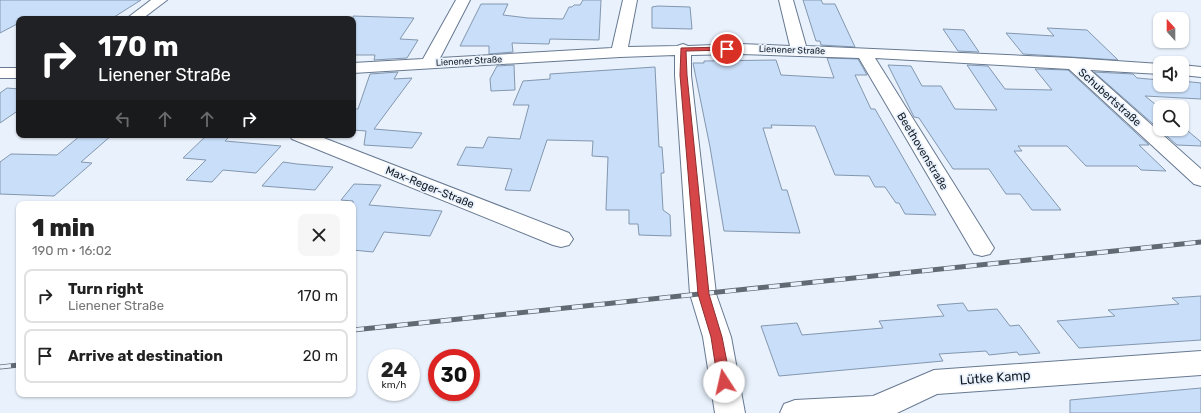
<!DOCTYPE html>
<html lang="en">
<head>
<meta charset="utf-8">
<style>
	body { margin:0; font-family:Rubik,sans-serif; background:#f6f6f6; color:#222; height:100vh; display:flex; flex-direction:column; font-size:15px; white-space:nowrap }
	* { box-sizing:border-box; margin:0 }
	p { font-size:13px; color:#767676 }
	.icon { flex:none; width:22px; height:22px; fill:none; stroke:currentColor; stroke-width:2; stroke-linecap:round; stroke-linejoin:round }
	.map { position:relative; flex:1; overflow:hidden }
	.details { position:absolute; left:16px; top:201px; width:340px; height:196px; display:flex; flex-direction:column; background:#fff; border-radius:8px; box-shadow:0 1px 3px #0004 }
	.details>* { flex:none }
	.guide { position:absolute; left:16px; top:16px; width:340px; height:122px; border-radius:8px; box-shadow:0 1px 3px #0004; background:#202124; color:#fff; overflow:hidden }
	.needle { width:26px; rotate:339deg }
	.fabs { position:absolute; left:1153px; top:12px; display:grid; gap:8px }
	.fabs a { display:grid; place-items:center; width:36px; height:36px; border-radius:8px; background:#fff; box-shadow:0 1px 3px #0004; font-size:20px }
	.speed { position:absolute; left:368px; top:349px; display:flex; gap:8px; font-size:20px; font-weight:700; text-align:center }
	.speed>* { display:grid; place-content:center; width:52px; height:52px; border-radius:50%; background:#fff; box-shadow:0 1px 3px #0004; line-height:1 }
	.speed small { font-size:10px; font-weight:400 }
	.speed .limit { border:6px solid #d22; background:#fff; color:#111 }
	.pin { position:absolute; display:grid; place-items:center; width:34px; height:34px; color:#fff; margin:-17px; border:2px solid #fff; border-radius:50%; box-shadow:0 1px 4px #0007 }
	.me { position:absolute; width:44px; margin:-22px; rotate:350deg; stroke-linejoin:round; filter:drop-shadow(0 0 3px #0008) }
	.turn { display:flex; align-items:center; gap:14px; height:84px; padding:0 16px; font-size:18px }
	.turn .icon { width:52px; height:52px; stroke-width:2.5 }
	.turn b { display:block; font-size:28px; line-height:34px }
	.lanes { display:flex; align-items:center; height:38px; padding:0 16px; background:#0003; justify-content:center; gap:20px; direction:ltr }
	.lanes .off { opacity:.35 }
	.round { display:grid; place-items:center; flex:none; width:42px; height:42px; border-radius:8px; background:#f6f6f6 }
	.summary { display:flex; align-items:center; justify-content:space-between; height:68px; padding:0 16px }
	h1 { font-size:24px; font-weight:800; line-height:30px }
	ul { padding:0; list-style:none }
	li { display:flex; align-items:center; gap:12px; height:54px; margin:0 8px 6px; padding:0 8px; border:2px solid #e0e0e0; border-radius:8px }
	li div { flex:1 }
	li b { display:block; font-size:15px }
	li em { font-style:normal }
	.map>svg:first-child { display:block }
</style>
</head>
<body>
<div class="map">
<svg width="1201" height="413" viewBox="0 0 1201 413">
	<rect width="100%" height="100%" fill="#e8f1fc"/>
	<g fill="#c9def8" stroke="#8397af">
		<polygon points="0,0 141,0 111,19 19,19 19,23 0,33"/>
		<polygon points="583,0 601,0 599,40 550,39 549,44 512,43 513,52 489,54 489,46 460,46 481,4 508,4 503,15 528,18 563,19 569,7 572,7 574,5 580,5"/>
		<polygon points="803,0 821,0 823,4 835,4 855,47 821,45 820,41 816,41"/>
		<polygon points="658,6 690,7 692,29 652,28 652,7"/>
		<polygon points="353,16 414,18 400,39 418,40 407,58 374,60 375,55 353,55"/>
		<polygon points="1047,28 1087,30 1118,60 1023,54 1006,33 1054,36"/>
		<polygon points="943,29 964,30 979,52 958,51"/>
		<polygon points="827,58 858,59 867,75 855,75 871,109 875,109 936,215 905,214 899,203 896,203 885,187 875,187 869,176 835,175 815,126 771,125 772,128 763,128 782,190 787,190 800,233 724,231 710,147 693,63 704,63 704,61 776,60 781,75 834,78"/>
		<polygon points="514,65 515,90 491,91 490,79 497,66"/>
		<polygon points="888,65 911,66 922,86 941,86 955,109 997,110 967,65 988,66 1005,89 1052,90 1035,69 1068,70 1149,145 1139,145 1166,171 1141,170 1137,166 1086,166 1067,146 1018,146 1022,151 1014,151 1061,210 1032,210 1020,194 1006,194 989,169 953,169 919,118 914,117"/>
		<polygon points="655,67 659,147 662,147 664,173 661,173 663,210 670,215 671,236 639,235 638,224 629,224 629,210 606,210 608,157 592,156 593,141 547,140 530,191 505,190 512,169 457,165 466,147 483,148 488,137 520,139 529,105 513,105 523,81 550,79 550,74"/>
		<polygon points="398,72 394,79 412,78 374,129 422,133 412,148 364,145 366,131 353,130 353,109 358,109 370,74"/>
		<polygon points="1094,72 1133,74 1137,78 1160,80 1160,85 1182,85 1182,81 1201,83 1201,99 1145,96 1160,108 1160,129 1182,129 1182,126 1201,142 1201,146 1177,145"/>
		<polygon points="7,88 19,89 19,110 0,123 0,93"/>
		<polygon points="81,135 112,135 81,162 92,163 54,196 0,194 0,162 11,154 57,155"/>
		<polygon points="207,135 231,135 225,141 281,146 256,173 223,170 212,182 186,180 206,160 183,158"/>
		<polygon points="283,162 297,164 333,167 315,190 262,186"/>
		<polygon points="354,184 381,185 369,205 442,211 430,236 384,232 373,252 353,250 353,201 341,200"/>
		<polygon points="1201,296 1201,340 1079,348 1057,321 1115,316 1108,310 1179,304 1172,298"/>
		<polygon points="963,303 968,311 997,309 1010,326 1019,325 1040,353 1019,355 1017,352 989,355 986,351 939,354 943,361 779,376 761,326 797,323 802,335 883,328 879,321 944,316 937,305"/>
		<polygon points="1201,388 1201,413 1070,413 1070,400"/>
	</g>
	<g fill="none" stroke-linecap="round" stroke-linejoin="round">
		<g stroke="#677991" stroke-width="2">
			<g id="minor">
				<polygon points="151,0 167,0 142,19 126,19"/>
				<polygon points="456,0 470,0 440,58 612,48 623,0 637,0 628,47 677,46 683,44 688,46 741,44 790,46 779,0 793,0 806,46 1072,58 1160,64 1160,74 1090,70 1201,169 1201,186 1194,184 1069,69 875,58 994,248 990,254 982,256 974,254 859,58 741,54 691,55 691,75 716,294 731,337 745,413 715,413 703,337 690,294 675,75 675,55 620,57 353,73 353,63 423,59"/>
				<polygon points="1182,65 1201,67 1201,77 1182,75"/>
				<rect x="0" y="68" width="19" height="10"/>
				<polygon points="289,135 316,135 569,233 573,239 569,245 561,247 553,245 292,139"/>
				<polygon points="1201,351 1201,375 937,394 897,413 780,413 784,404 795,400 873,396 934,370"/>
			</g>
		</g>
		<use href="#minor" fill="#fff" fill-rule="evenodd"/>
		<g stroke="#616a73" stroke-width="5">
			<g id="rail">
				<polyline points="353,330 1201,242"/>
				<polyline points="0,367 19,365"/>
			</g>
		</g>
		<use href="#rail" stroke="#e8f1fc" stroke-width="3.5" stroke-dasharray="11" stroke-linecap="butt"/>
	</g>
	<polygon fill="#d64649" stroke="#8b2e2f" points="727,47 730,49 729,50 686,51 687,75 709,294 722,337 731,382 729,386 724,387 720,386 718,382 711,337 698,294 680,75 681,48"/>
	<g text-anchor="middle" stroke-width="3.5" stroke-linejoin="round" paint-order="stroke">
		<g font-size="9" fill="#111922" stroke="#e8f1fc">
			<text transform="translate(792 50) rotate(2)" y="3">Lienener Straße</text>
			<text transform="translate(469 61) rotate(-3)" y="3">Lienener Straße</text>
		</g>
		<g font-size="11" fill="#111922" stroke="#e8f1fc">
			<text transform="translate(1110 97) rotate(42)" y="4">Schubertstraße</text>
			<text transform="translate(923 151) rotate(59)" y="4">Beethovenstraße</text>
			<text transform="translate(430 187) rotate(22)" y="4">Max-Reger-Straße</text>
		</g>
		<g font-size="13" fill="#111922" stroke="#e8f1fc">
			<text transform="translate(995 377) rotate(-4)" y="5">Lütke Kamp</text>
		</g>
	</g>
</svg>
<div class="fabs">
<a><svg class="needle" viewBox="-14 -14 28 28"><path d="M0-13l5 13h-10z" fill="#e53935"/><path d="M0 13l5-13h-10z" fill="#767676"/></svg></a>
<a><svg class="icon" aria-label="sound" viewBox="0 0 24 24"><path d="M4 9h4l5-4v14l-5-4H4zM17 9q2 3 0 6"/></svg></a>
<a><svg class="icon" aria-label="search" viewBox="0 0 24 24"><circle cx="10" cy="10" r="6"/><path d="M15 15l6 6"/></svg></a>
</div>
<div class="speed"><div>24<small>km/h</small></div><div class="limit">30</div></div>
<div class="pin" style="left:727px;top:49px;background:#d93025"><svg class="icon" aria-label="arrive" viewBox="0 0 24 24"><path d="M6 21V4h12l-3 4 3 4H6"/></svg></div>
<svg class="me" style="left:724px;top:382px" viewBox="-20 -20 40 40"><circle r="19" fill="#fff"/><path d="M0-13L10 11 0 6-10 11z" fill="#d64649"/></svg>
<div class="guide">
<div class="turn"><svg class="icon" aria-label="right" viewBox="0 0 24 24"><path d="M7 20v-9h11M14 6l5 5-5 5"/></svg><div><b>170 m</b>Lienener Straße</div></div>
<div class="lanes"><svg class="icon off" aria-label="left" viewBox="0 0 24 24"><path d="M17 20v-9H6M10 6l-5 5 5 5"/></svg><svg class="icon off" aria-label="ahead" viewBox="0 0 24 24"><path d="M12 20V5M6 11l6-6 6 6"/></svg><svg class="icon off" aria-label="ahead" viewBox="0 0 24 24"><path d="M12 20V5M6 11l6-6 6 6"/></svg><svg class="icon" aria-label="right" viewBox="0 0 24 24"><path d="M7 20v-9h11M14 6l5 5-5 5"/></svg></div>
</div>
<section class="details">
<div class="summary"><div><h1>1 min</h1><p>190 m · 16:02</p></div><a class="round"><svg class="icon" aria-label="close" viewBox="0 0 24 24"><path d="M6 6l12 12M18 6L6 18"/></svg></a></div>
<ul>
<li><svg class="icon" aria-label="right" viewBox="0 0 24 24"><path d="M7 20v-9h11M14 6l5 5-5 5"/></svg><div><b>Turn right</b><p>Lienener Straße</p></div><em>170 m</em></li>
<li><svg class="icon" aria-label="arrive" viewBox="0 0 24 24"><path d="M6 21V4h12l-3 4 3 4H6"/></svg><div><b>Arrive at destination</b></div><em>20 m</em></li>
</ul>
</section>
</div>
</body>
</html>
